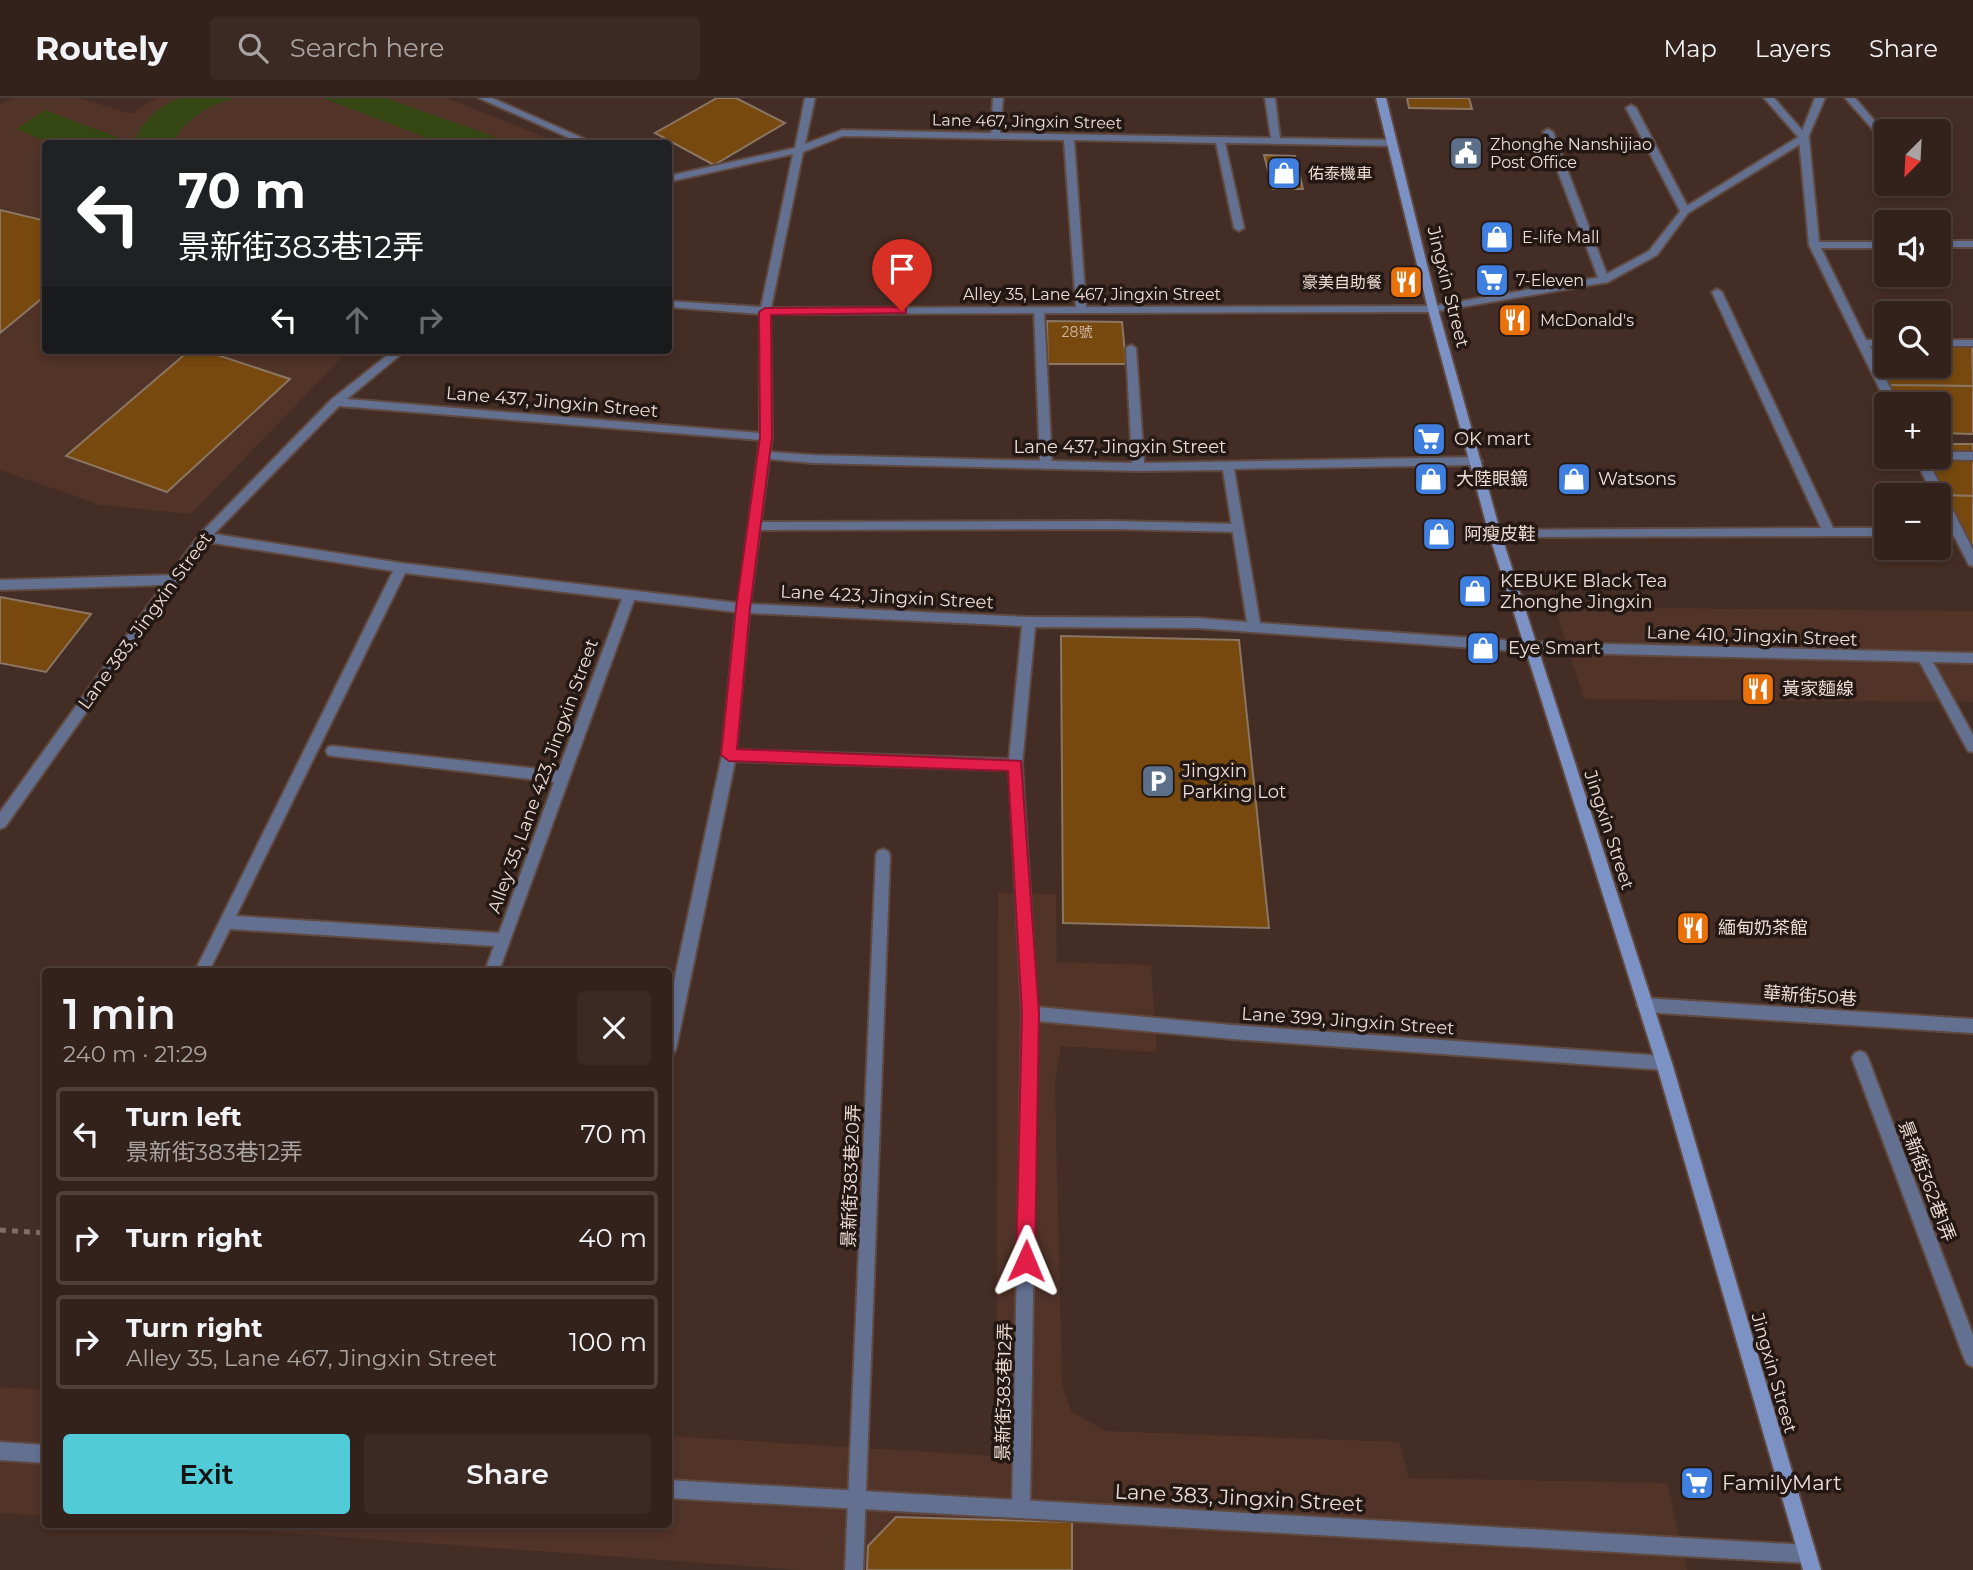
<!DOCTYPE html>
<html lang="en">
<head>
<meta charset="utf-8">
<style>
	body { margin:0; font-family:Montserrat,"Noto Sans TC",sans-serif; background:#3b2a24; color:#f1f3f6; height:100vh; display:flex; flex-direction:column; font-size:26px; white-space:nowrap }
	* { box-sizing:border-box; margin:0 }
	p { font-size:23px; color:#a9a4a3 }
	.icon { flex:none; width:38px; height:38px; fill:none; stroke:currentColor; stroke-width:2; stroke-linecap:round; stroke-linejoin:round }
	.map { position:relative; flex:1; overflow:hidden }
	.drawer { position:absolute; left:42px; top:870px; width:630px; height:560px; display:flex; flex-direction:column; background:#33221b; border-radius:7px; box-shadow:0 4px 10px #0003,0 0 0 2px #4e3f3a }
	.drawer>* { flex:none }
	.hud { position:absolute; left:42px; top:42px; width:630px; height:214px; border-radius:7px; box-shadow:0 4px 10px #0003,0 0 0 2px #4e3f3a; background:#202124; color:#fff; overflow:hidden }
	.needle { width:46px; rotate:204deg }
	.controls { position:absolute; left:1874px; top:21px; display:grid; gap:14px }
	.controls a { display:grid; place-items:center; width:77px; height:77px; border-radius:7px; background:#33221b; box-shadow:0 4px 10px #0003,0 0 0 2px #4e3f3a; font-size:35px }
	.pin { position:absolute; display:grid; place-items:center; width:60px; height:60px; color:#fff; margin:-72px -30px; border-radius:50% 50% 50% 0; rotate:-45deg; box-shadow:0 0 7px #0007 }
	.pin .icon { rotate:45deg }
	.me { position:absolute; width:77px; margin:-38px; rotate:1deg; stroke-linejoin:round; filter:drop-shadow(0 0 5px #0008) }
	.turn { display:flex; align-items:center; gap:24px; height:147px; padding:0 21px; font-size:32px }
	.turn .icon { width:91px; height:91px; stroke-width:2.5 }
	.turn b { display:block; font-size:49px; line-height:60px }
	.lanes { display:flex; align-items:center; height:66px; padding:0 21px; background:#0003; justify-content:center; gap:35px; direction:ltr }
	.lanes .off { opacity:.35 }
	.round { display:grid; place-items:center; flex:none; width:74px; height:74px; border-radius:7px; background:#3b2a24 }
	.head { display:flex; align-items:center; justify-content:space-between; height:119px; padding:0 21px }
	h1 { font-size:42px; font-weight:600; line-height:52px }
	.primary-button { display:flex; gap:14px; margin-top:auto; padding:14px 21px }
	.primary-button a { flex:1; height:80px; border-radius:7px; background:#52cbd8; color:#111; font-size:28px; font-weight:600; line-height:80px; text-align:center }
	.primary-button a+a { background:#3b2a24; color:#f1f3f6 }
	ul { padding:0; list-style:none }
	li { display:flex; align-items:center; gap:21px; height:94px; margin:0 14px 10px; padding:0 7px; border:4px solid #4e3f3a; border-radius:7px }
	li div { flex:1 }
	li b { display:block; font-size:26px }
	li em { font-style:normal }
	header { display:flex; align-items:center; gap:42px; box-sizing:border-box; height:98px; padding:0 35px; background:#33221b; border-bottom:2px solid #4e3f3a }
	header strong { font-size:33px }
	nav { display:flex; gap:38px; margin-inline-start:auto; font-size:24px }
	.search { width:490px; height:63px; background:#3b2a24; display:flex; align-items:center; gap:18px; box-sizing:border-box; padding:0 24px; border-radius:7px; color:#a9a4a3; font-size:26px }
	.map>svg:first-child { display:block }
</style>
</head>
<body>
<header>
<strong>Routely</strong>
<div class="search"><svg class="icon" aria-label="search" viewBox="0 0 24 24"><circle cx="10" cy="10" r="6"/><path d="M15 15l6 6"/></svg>Search here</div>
<nav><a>Map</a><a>Layers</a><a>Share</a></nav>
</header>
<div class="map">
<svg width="1973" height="1472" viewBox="0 0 1973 1472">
	<rect width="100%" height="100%" fill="#442d24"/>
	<g fill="#513328">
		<polygon points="13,0 79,0 132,16 156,0 447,0 538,36 553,45 46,46 46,252 349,252 191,416 100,407 0,372 0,6"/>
		<polygon points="1555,509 1973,513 1973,604 1584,601"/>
		<polygon points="998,795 1056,796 1057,864 1151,867 1157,954 1061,948 1055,984 1062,1286 1071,1313 1105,1333 1399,1344 1409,1380 1667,1385 1687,1472 799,1472 162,1426 668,1426 669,1338 996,1358"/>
		<polygon points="0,1289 45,1292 45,1418 0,1415"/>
	</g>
	<g fill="#344611">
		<path d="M180,0h55c-25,7 -51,21 -62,45h-122l-35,-14 29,-19 88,33c9,-21 25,-37 47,-45z"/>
		<polygon points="323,0 386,0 512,45 440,45"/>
	</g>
	<g fill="#77490e" stroke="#8a7662" stroke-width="2">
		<polygon points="717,0 736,0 785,25 714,67 655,35"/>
		<polygon points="1407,0 1469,0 1472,11 1409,10"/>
		<polygon points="1264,57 1295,58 1303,91 1273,91"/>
		<polygon points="0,112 46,123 46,197 0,235"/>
		<polygon points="1047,223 1122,224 1126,266 1048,266"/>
		<polygon points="1859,241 1886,241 1886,268 1939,268 1939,242 1972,242 1973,288 1883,287"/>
		<polygon points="190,252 202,252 290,281 167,394 66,358"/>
		<polygon points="1883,287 1973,288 1973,336 1939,335 1939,306 1894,306"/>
		<polygon points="1939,346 1973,346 1973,398 1941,397 1921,359 1939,359"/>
		<polygon points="1941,397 1973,398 1973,453"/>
		<polygon points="0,499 91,516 46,574 0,565"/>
		<polygon points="1061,538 1239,542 1269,830 1063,825"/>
		<polygon points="896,1419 1072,1424 1072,1472 867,1472 868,1448"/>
	</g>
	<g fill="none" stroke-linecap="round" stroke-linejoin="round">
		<g stroke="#5f4940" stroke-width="4">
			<g id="lane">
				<polygon points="479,0 492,0 596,46 583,46"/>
				<path d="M805,0h10l-10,46 37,-14 149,3 2,-35h10l-3,35 271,5 -6,-40h10l5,40 112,2 5,3 -5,3 -167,-3 19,85 -5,3 -5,-3 -18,-85 -142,-3 12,167 347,-1 5,3 -5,3 -663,2 2,123 -2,15 43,3 319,8 -6,-115 5,-3 5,3 8,115 332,-6 6,4 -6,4 -242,4 26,154 271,19 442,11v10l-442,-11 -334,-24 -162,-1 -13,138 15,242 195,18 432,31 5,2 3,5 -3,5 -5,2 -432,-31 -195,-18 -7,488 -2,7 -7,2 -7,-2 -2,-7 10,-496 -13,-243 -274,-9 -59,288 -3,5 -5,2v-46l54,-255 14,-143 -102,-12 -135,371h-14l9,-25 -264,-17 -21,42h-14l198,-400 -186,-29 -202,285 -5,2v-17l163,-227 -163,5v-10l170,-5 30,-41 132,-135 62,-49h12l-59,49 413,34v-119l-92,-7v-6l93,6 32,-153 -125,28v-6l127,-28zM843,38l221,4 12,167 -305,1 32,-156zM339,308l421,34 -22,163 -337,-40 -187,-29zM769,361l44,4 325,8 85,-1 24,152 -50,-4 -168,-1 -279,-13zM405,475l217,26 -64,172 -225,-25 -5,1 -2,4 2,4 5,1 221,26 -55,151 -263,-17zM749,515l273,13 -13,133 -273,-9z"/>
				<polygon points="1764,0 1774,0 1809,40 1819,144 1886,144 1886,150 1821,150 1866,242 1886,242 1886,248 1870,248 1898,306 1887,306 1809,147 1799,40"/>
				<polygon points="1845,0 1855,0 1886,36 1886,44 1883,43"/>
				<polygon points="1631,7 1636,10 1690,113 1688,115 1680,113 1626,10"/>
				<polygon points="1548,31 1553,34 1609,182 1608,184 1604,185 1599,182 1543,34"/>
				<rect x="1939" y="143" width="34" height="6"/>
				<polygon points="1717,191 1722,194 1833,430 1886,430 1886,438 1491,439 1489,436 1495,432 1821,430 1712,194"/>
				<rect x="1939" y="242" width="34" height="6"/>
				<polygon points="1939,354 1973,354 1973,362 1935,361 1934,359 1939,359"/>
				<polygon points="1914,359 1926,359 1973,452 1973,468 1969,467 1954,438 1939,438 1939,430 1950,430 1939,408 1939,397 1933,397"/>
				<polygon points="883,751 888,753 890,757 863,1472 845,1472 876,757 878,753"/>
			</g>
		</g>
		<g stroke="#5f4940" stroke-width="4">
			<g id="street">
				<polygon points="1815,0 1825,0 1807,42 1688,115 1657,157 1608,184 1433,214 1428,211 1433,208 1601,179 1649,153 1682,111 1800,38"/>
				<polygon points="1039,209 1044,212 1052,367 1046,371 1040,367 1034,212"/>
				<polygon points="1114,423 1238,426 1244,430 1238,434 1114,431 754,432 748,428 754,424"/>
				<polygon points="1924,556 1929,557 1973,637 1973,654 1968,653 1918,561"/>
				<polygon points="1645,900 1973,921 1973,935 1645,914 1640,912 1637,907 1640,902"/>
				<polygon points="1860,953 1865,955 1868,960 1973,1237 1973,1269 1967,1266 1964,1260 1852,960 1855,955"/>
				<polygon points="0,1344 46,1347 46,1365 0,1362"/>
				<polygon points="668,1382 1807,1447 1814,1449 1816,1456 1814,1463 1807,1465 668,1400"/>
			</g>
		</g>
		<g stroke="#5f4940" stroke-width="4">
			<polygon id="secondary" points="1376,0 1386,0 1438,211 1501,436 1672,965 1821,1472 1803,1472 1656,965 1489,436 1428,211"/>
		</g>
		<polyline stroke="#816d65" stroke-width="5" stroke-dasharray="6 6" stroke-linecap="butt" points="0,1132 46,1135"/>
		<use href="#lane" fill="#637090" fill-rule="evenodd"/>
		<use href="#street" fill="#637090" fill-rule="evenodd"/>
		<use href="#secondary" fill="#7d92c4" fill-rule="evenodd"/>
	</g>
	<polygon fill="#e11d48" stroke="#92132f" stroke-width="2" points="902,209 906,210 906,215 771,217 772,339 750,510 737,651 1021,663 1039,915 1035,1163 1032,1170 1026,1172 1019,1170 1016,1163 1022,915 1008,673 729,663 721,657 736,510 760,339 759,214 765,210"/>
	<defs>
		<g id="civic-square" transform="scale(1.75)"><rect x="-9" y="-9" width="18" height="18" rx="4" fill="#5c6f8a" stroke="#231814"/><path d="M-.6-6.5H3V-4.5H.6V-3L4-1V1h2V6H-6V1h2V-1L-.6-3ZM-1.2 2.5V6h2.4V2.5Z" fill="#fff"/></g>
		<g id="shop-square" transform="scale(1.75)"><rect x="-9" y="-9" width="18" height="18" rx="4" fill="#3f7fe0" stroke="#231814"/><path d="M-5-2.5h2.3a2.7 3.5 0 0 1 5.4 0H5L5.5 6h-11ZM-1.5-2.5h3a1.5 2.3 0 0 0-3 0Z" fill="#fff"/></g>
		<g id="supermarket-square" transform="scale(1.75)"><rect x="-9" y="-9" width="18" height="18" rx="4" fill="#3f7fe0" stroke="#231814"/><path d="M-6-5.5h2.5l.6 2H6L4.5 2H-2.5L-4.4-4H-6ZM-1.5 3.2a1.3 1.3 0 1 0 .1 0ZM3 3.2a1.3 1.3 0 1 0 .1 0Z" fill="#fff"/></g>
		<g id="restaurant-square" transform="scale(1.75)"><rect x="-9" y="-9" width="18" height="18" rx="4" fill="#e8710a" stroke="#231814"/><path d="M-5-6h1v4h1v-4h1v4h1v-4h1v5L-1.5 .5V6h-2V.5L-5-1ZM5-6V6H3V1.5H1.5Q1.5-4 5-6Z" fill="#fff"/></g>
		<g id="parking-square" transform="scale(1.75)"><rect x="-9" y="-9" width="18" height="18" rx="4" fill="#5c6f8a" stroke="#231814"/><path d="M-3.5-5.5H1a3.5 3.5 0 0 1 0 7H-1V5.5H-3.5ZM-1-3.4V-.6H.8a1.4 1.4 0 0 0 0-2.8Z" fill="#fff"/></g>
	</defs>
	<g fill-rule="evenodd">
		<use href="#civic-square" x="1466" y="55"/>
		<use href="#shop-square" x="1284" y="75"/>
		<use href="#shop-square" x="1497" y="139"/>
		<use href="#supermarket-square" x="1492" y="182"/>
		<use href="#restaurant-square" x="1406" y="184"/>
		<use href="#restaurant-square" x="1515" y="222"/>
		<use href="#supermarket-square" x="1429" y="341"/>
		<use href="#shop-square" x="1431" y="381"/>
		<use href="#shop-square" x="1574" y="381"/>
		<use href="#shop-square" x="1439" y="436"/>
		<use href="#shop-square" x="1475" y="493"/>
		<use href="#shop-square" x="1483" y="550"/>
		<use href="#restaurant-square" x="1758" y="591"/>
		<use href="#parking-square" x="1158" y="683"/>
		<use href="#restaurant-square" x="1693" y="830"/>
		<use href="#supermarket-square" x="1697" y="1385"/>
	</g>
	<g text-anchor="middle" stroke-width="7" stroke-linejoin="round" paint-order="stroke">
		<g font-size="14" fill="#cfb7a4">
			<text x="1077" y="239">28號</text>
		</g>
		<g font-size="16" fill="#ecdcd6" stroke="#231814">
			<text transform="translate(1027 23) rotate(1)" y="6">Lane 467, Jingxin Street</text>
			<text x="1092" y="202">Alley 35, Lane 467, Jingxin Street</text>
		</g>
		<g font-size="16" fill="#ecdcd6" stroke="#231814" text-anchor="start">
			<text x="1490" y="52">Zhonghe Nanshijiao<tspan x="1490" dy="18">Post Office</tspan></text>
			<text x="1308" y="81">佑泰機車</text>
			<text x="1522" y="145">E-life Mall</text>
			<text x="1516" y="188">7-Eleven</text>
			<text x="1382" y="190" text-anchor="end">豪美自助餐</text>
			<text x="1540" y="228">McDonald's</text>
		</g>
		<g font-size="18" fill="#ecdcd6" stroke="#231814">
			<text transform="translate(1448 189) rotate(76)" y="6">Jingxin Street</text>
			<text transform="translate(552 304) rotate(5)" y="6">Lane 437, Jingxin Street</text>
			<text x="1120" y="355">Lane 437, Jingxin Street</text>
			<text transform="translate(887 499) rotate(3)" y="6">Lane 423, Jingxin Street</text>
			<text transform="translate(145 523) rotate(-54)" y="6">Lane 383, Jingxin Street</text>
			<text transform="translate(1752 538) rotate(2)" y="6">Lane 410, Jingxin Street</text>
			<text transform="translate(543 678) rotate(-70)" y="6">Alley 35, Lane 423, Jingxin Street</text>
			<text transform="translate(1609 732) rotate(72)" y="6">Jingxin Street</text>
			<text transform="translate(1810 898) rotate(4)" y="6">華新街50巷</text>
			<text transform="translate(1348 923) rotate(4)" y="6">Lane 399, Jingxin Street</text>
			<text transform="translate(851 1078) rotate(-88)" y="6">景新街383巷20弄</text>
			<text transform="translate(1927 1083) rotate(69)" y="6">景新街362巷1弄</text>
			<text transform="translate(1774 1275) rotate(74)" y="6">Jingxin Street</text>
			<text transform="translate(1004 1294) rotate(-89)" y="6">景新街383巷12弄</text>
		</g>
		<g font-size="18" fill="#ecdcd6" stroke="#231814" text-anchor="start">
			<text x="1454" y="347">OK mart</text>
			<text x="1456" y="387">大陸眼鏡</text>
			<text x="1598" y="387">Watsons</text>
			<text x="1464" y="442">阿瘦皮鞋</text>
			<text x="1500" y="489">KEBUKE Black Tea<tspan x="1500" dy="21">Zhonghe Jingxin</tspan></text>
			<text x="1508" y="556">Eye Smart</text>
			<text x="1782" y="597">黃家麵線</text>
			<text x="1182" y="679">Jingxin<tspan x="1182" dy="21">Parking Lot</tspan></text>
			<text x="1718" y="836">緬甸奶茶館</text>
		</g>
		<g font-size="21" fill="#ecdcd6" stroke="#231814" text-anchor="start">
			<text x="1722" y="1392">FamilyMart</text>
		</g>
		<g font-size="21" fill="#ecdcd6" stroke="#231814">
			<text transform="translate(1239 1400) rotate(3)" y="7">Lane 383, Jingxin Street</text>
		</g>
	</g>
</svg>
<div class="controls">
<a><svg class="needle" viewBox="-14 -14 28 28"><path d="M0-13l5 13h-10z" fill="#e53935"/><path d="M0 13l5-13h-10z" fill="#a9a4a3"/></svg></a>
<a><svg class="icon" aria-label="sound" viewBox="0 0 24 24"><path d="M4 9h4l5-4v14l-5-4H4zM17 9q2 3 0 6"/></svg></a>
<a><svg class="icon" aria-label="search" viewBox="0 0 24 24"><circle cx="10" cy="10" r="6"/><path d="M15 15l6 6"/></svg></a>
<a>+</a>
<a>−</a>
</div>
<div class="pin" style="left:902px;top:213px;background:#d93025"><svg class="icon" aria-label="arrive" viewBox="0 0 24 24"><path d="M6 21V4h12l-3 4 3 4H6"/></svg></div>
<svg class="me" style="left:1026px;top:1163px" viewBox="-20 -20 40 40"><path d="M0-17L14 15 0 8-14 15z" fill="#e11d48" stroke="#fff" stroke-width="4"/></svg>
<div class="hud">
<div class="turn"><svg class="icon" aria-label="left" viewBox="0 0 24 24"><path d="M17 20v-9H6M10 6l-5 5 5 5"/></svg><div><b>70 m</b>景新街383巷12弄</div></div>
<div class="lanes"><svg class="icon" aria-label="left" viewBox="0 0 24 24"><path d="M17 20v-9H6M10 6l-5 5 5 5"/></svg><svg class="icon off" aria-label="ahead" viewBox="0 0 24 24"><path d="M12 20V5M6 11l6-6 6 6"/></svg><svg class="icon off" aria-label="right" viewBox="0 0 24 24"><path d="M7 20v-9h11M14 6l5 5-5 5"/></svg></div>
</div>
<section class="drawer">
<div class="head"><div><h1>1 min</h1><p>240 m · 21:29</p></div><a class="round"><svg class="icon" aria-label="close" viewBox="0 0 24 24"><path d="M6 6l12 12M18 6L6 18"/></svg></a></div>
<ul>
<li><svg class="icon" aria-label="left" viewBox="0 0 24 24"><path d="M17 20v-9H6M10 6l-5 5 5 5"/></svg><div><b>Turn left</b><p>景新街383巷12弄</p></div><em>70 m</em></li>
<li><svg class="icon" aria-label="right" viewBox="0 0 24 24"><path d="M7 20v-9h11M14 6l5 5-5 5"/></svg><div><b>Turn right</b></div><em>40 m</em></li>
<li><svg class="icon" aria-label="right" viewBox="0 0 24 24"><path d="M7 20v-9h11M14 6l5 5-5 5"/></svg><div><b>Turn right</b><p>Alley 35, Lane 467, Jingxin Street</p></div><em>100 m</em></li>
</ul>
<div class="primary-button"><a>Exit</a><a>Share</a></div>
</section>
</div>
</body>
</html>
